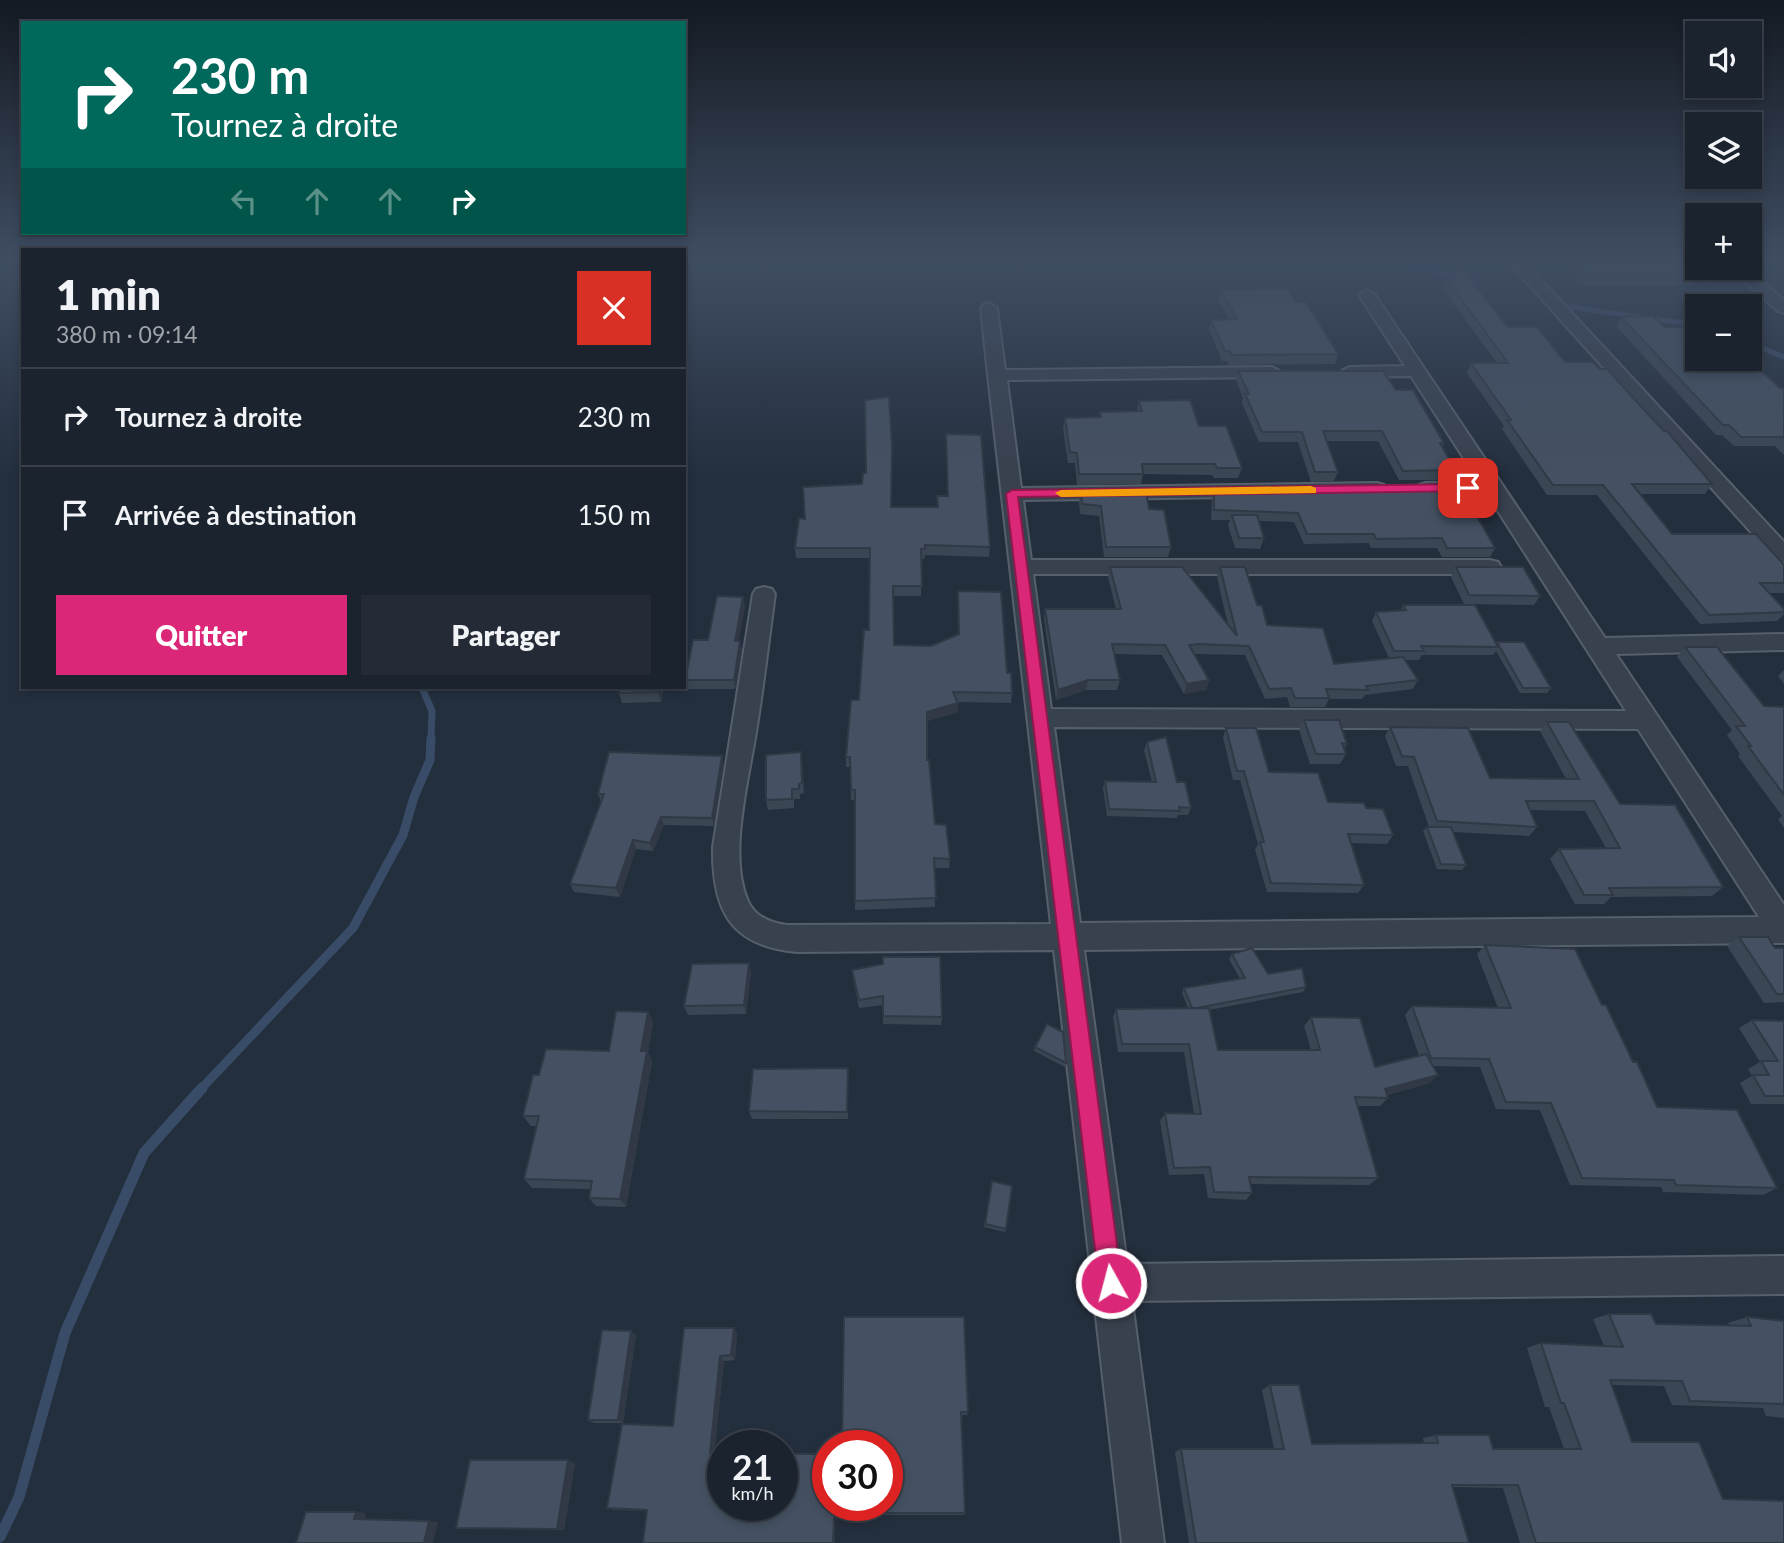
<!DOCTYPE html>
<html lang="fr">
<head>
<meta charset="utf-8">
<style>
	body { margin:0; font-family:Lato,sans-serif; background:#242b36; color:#f1f3f6; height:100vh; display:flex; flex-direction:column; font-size:26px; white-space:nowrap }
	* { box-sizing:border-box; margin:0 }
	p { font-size:23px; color:#a0a4aa }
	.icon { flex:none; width:38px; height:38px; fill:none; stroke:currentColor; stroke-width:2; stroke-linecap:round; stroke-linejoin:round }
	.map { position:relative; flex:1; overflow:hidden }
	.side { position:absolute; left:21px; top:248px; width:665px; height:441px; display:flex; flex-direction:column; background:#1b232e; border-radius:0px; box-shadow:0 4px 10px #0003,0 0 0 2px #39404a }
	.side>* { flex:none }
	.banner { position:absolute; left:21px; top:21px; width:665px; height:214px; border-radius:0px; box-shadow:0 4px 10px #0003,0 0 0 2px #39404a; background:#00695c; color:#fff; overflow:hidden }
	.tools { position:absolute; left:1685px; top:21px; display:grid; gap:14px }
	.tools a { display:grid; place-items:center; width:77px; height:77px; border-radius:0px; background:#1b232e; box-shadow:0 4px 10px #0003,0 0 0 2px #39404a; font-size:35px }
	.speed { position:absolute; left:707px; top:1430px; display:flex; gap:14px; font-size:35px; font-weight:700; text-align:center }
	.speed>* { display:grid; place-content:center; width:91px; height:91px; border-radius:50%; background:#1b232e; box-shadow:0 4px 10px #0003,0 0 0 2px #39404a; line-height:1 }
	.speed small { font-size:18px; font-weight:400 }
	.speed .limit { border:10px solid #d22; background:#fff; color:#111 }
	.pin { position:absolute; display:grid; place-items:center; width:60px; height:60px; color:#fff; margin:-30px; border-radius:14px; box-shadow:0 4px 10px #0006 }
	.me { position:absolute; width:77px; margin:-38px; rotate:353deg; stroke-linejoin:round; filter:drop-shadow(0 0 5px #0008) }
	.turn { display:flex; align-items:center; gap:24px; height:147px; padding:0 35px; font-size:32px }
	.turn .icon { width:91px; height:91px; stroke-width:2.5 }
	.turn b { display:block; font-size:49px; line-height:60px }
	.lanes { display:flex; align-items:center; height:66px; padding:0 35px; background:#0003; justify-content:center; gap:35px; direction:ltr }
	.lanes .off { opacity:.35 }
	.round { display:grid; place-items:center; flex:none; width:74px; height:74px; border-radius:0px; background:#242b36 }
	.overview { display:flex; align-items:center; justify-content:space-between; height:119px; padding:0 35px }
	h1 { font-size:42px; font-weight:800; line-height:52px }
	.primary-button { display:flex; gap:14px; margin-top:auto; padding:14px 35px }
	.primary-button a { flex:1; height:80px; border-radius:0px; background:#db2777; color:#fff; font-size:28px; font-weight:800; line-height:80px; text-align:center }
	.primary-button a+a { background:#242b36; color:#f1f3f6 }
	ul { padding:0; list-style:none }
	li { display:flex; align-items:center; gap:21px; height:98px; padding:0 35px; border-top:2px solid #39404a }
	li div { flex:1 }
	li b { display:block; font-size:26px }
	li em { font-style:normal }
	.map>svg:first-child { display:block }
</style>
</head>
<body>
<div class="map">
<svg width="1784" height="1543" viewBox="0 0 1784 1543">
	<rect width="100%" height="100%" fill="#242f3e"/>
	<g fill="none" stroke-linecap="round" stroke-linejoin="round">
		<g stroke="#394c67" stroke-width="5">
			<polyline points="1390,259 1474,281"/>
			<polyline points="1570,307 1698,325"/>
			<polyline points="1750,343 1784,357"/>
		</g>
		<polyline stroke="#394c67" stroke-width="7" points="422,688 432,711 431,740"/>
		<polyline stroke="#394c67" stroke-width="9" points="200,1090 353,928 403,835 414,797 430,760 431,738"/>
		<polyline stroke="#394c67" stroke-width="11" points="0,1537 19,1497 65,1333 144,1153 202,1088"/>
		<g stroke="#565f6c" stroke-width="4">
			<g id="minor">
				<polygon points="1506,259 1522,259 1784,542 1784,562 1776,560"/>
				<polygon points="1729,268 1746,268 1784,300 1784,313 1778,311"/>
				<path d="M1367,290l8,5 230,343 179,-4v16l-168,4 168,251v38l-700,7 43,314 657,-8v38l-652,7 32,242h-42l-68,-593 -257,2c-67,-6 -85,-42 -84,-105l40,-253 3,-5 8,-2 8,2 3,5c-6,44 -11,88 -18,132 -7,49 -30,129 -9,175 7,16 23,22 39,24l264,-1 -63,-549 -7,-67 2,-3 6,-2 8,5 8,62 267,-3 9,5 -9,5 -265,3 14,108 356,-5 7,2 3,4 -3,4 -7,2 -354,5 8,60h459l8,2 3,5 -3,5 -8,2h-457l18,135 575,2 -139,-217 -61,1 -7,-2 -3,-4 3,-4 7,-2 53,-1 -68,-106 -62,1 -9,-5 9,-5 56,-1 -46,-71zM1054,727l584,2 121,188 -679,6z"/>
			</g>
		</g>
		<use href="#minor" fill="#38414e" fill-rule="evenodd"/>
	</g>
	<g fill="#3b4654">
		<polygon points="1561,259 1698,259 1742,272 1736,281 1701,284 1699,286 1585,286"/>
		<polygon points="1447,280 1508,327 1565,362 1599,369 1648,414 1712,484 1705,494 1640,494 1672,534 1784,565 1784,593 1769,593 1784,609 1784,614 1777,621 1700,624 1597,495 1547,495 1502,429 1504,426 1467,373 1471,363 1497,363 1443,289"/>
		<polygon points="1220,290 1296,302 1338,354 1335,364 1229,365 1227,361 1222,361 1209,329 1211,320 1229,320 1218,299"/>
		<polygon points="1621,317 1698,359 1780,388 1784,388 1784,455 1775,446 1734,446 1722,435 1716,435 1616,326"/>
		<polygon points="1238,371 1396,390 1444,443 1442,447 1453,466 1446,480 1399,480 1378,441 1327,441 1338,472 1334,481 1311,482 1298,442 1259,442 1242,403 1243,398 1236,380"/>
		<polygon points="1139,401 1199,426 1242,468 1238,478 1214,478 1212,475 1143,474 1141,484 1077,485 1075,463 1068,463 1063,428 1065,418 1099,417 1100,412 1137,411"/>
		<polygon points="946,434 990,547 989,557 925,555 924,559 922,559 921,596 893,596 894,645 931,646 958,635 958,591 1007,673 1012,693 1011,703 958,702 958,712 927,721 927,760 935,824 950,859 949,868 934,868 935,907 855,910 855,800 851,800 850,767 846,767 846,757 859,700 869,630 870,558 796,558 795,548 805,519 891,507 937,507 937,496 947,496"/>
		<polygon points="1081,492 1149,509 1171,547 1168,557 1104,557 1099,516 1080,514 1079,502"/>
		<polygon points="1214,492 1495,548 1490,557 1442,557 1437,548 1371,548 1369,543 1304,544 1294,522 1259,521 1264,538 1260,549 1235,548 1228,525 1230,520 1211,520 1212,501"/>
		<polygon points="1110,567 1228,625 1217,577 1220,567 1257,605 1267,625 1334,664 1389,658 1372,621 1376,612 1401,610 1403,605 1496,643 1497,642 1551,688 1547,693 1520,693 1496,651 1493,655 1422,655 1419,660 1405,660 1418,680 1413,689 1365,695 1362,699 1329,699 1325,707 1290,707 1287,697 1265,699 1245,655 1194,654 1209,680 1206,690 1184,694 1162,655 1114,654 1120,680 1117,690 1086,690 1056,700 1044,619 1045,609 1116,609 1108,577"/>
		<polygon points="1456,567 1540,596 1534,605 1464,604 1451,577"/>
		<polygon points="745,606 738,641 742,650 735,689 687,689 685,680 708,640"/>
		<polygon points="1685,647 1764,706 1784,707 1784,828 1778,819 1782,816 1738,756 1740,754 1727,735 1732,730 1677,657"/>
		<polygon points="1784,670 1784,684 1778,676"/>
		<polygon points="664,688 661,702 622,703 619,693"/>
		<polygon points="1304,720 1347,744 1344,749 1346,754 1340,764 1310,764 1299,730"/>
		<polygon points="1547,722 1620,804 1723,887 1712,896 1611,897 1604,904 1575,904 1550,859 1559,849 1606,848 1585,811 1530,810 1537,827 1529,836 1453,832 1466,865 1462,870 1437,869 1423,831 1427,827 1429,827 1408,766 1396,766 1385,736 1390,727 1490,778 1566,779 1540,731"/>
		<polygon points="1226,728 1269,772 1328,802 1366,808 1393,835 1387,844 1351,843 1364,885 1358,893 1267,892 1255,850 1258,844 1240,780 1233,780 1223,737"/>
		<polygon points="1147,742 1177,782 1191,808 1188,815 1178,815 1177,818 1107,816 1103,788 1105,781 1152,782 1144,750"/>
		<polygon points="802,762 804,793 800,794 800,799 794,799 794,808 768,810 766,800"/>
		<polygon points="723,764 714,826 664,825 653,851 636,849 620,897 574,892 570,884 601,802 598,794"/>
		<polygon points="1739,937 1775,948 1784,948 1784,1002 1764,1003 1727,946"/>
		<polygon points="1485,945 1602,1005 1657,1107 1777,1188 1763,1195 1663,1192 1661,1187 1570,1185 1540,1110 1496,1109 1480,1067 1433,1066 1430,1083 1387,1095 1388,1098 1380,1106 1357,1106 1378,1178 1369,1185 1250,1184 1252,1193 1246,1200 1208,1198 1204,1174 1169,1175 1160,1121 1165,1113 1194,1114 1184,1052 1118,1052 1113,1017 1116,1009 1188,1008 1182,993 1184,988 1240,979 1229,959 1232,954 1268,974 1306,987 1303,992 1209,1010 1218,1050 1311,1050 1304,1026 1311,1017 1375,1067 1419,1056 1405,1015 1412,1006 1498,1008 1477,954"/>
		<polygon points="852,970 942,1017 941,1025 883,1024 883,1005 859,1008 853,979"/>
		<polygon points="751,972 746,1014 688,1015 684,1006"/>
		<polygon points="648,1012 653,1023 648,1052 652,1062 626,1207 596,1206 589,1198 590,1189 532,1188 524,1179 537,1126 531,1126 523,1116 539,1075 609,1051"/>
		<polygon points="1752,1020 1784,1021 1784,1104 1751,1104 1740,1083 1752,1076 1748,1069 1760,1062 1739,1028"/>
		<polygon points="1035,1047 1066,1063 1065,1067 1034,1051"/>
		<polygon points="848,1068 848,1119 752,1119 749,1111"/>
		<polygon points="992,1181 1006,1229 1005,1232 984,1227"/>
		<polygon points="1609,1314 1656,1324 1730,1326 1728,1323 1747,1317 1784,1321 1784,1418 1766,1416 1763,1408 1672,1405 1664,1386 1611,1385 1632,1442 1723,1499 1784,1543 1520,1543 1503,1488 1453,1487 1469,1543 1189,1543 1175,1452 1181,1449 1274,1449 1262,1390 1270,1385 1312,1444 1424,1443 1423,1438 1436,1435 1493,1449 1564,1449 1549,1407 1545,1407 1527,1348 1541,1343 1604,1346 1593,1319"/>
		<polygon points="844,1317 968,1412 967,1415 961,1415 965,1513 963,1515 838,1515 838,1519 835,1519 835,1543 643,1543 647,1511 614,1510 607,1508 673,1426 734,1328 737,1333 735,1360 724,1361 714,1453 887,1505"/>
		<polygon points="636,1335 623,1423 594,1423 588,1420"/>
		<polygon points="575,1463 564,1530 456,1528"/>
	</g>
	<g fill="#303945">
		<polygon points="743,597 745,606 737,650 735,641"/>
		<polygon points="740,641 742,650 735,689 734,680"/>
		<polygon points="1088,680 1086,690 1056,700 1058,690"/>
		<polygon points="1209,680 1206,690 1184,694 1187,684"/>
		<polygon points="659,688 664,688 661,702 658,692"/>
		<polygon points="958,703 958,712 927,721 927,712"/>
		<polygon points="722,756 723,764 714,826 712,818"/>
		<polygon points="661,817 664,825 653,851 650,843"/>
		<polygon points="633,840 636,849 620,897 616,888"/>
		<polygon points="749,963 751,972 746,1014 744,1005"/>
		<polygon points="648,1012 653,1023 648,1052 652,1062 626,1207 620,1199 641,1051"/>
		<polygon points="1438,1075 1430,1083 1377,1097 1385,1089"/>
		<polygon points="734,1328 737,1333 735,1360 731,1355"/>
		<polygon points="631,1331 636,1335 623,1423 618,1420"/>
		<polygon points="720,1356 724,1361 714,1456 710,1453"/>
		<polygon points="568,1460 575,1463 564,1530 557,1529"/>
		<polygon points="356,1512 366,1513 364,1521 354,1519"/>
		<polygon points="834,1518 835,1519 835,1543 833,1543"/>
		<polygon points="429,1521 438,1522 433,1543 424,1543"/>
	</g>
	<g fill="#455162" stroke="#303945" stroke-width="2">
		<polygon points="1573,259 1698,259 1698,268 1737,268 1742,272 1702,275 1705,277 1590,277"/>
		<polygon points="1462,269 1508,327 1537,327 1565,362 1593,362 1599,369 1607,369 1648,414 1664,431 1667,431 1712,484 1632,484 1672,534 1756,534 1784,565 1784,583 1760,583 1784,609 1784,612 1709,615 1603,485 1553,485 1507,420 1511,420 1471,363 1508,363 1447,280"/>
		<polygon points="1288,289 1296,302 1306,302 1338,354 1231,355 1230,351 1225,351 1211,320 1237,319 1220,290"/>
		<polygon points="1653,316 1665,327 1694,327 1698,330 1698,359 1748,359 1780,388 1784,388 1784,438 1783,437 1741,437 1729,425 1723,425 1621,317"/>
		<polygon points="1238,371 1383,371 1396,390 1413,390 1444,443 1440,443 1453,466 1448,466 1451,470 1403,471 1382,431 1323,431 1338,472 1315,472 1302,432 1262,432 1245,394 1249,394"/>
		<polygon points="889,397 892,447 891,507 938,507 937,496 948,496 946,434 981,435 990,547 925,545 925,549 921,549 922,586 893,586 894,645 931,646 959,634 958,591 1001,592 1007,673 1011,673 1012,693 953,692 958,703 927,712 927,760 929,760 935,824 946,825 950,859 934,858 936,898 855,901 855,790 851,790 850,757 846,757 851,700 859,700 864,630 869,630 870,548 795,548 799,518 805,519 803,487 862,484 863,473 866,473 865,400"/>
		<polygon points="1190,400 1199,426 1226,426 1242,468 1217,468 1215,464 1142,464 1143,474 1079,474 1077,453 1070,452 1065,418 1101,417 1100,412 1142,411 1139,401"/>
		<polygon points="1461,488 1495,548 1447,548 1442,538 1376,539 1374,534 1307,534 1298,513 1214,510 1214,492"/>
		<polygon points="1146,491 1149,509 1164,510 1171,547 1106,547 1101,506 1082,504 1081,492"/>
		<polygon points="1232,515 1257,515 1264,538 1239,538"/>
		<polygon points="1110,567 1182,567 1237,636 1220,567 1245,567 1257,605 1262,606 1267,625 1323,628 1334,664 1403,657 1418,680 1366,686 1368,690 1326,689 1329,698 1295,698 1291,688 1269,689 1249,646 1199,644 1189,645 1209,680 1187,684 1165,645 1112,644 1120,680 1088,680 1058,690 1045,609 1121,609"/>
		<polygon points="1456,567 1523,567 1540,596 1469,595"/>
		<polygon points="717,596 743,597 735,641 740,641 734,680 685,680 693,640 708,640"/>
		<polygon points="1403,605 1475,605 1498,647 1421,646 1424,651 1394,651 1376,612 1406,610"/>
		<polygon points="1497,642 1524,642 1551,688 1523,688"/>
		<polygon points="1685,647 1717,647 1764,706 1784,707 1784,795 1748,746 1751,746 1736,726 1745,726"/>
		<polygon points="620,688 659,688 658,692 619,693"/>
		<polygon points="1304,720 1339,720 1347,744 1342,743 1346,754 1316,754"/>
		<polygon points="1547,722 1569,722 1620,804 1675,805 1723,887 1609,888 1613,895 1584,895 1559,849 1620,848 1594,801 1526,801 1537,827 1437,821 1414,757 1402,756 1390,727 1468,728 1490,778 1579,779"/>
		<polygon points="1226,728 1256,728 1269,772 1318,773 1328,802 1364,803 1366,808 1383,809 1393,835 1348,834 1364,885 1271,883 1260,842 1264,842 1244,771 1237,771"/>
		<polygon points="1166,737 1177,782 1185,782 1191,808 1179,807 1180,811 1109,809 1105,781 1156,782 1147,742"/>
		<polygon points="609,752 722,756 712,818 661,817 650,843 633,840 616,888 570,884 604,794 598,794"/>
		<polygon points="801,752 802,783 799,784 799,789 792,789 792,799 766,800 766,755"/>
		<polygon points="1427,827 1451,827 1466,865 1441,864"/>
		<polygon points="1739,937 1768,937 1775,948 1784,948 1784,994 1777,994"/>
		<polygon points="1485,945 1575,949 1602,1005 1606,1005 1633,1062 1637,1062 1657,1107 1737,1110 1777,1188 1676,1185 1674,1180 1582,1178 1551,1103 1506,1102 1489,1059 1431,1058 1412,1006 1511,1008"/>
		<polygon points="1252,948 1268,974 1302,968 1306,987 1197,1008 1192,1008 1184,988 1245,978 1232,954"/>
		<polygon points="883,957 940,957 942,1017 883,1016 883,996 859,1000 852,970 883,964"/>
		<polygon points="749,963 744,1005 684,1006 692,964"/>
		<polygon points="1209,1008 1218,1050 1320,1050 1311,1017 1360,1018 1375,1067 1426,1054 1438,1075 1385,1089 1388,1098 1355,1097 1378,1178 1249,1177 1252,1193 1214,1192 1210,1167 1174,1168 1165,1113 1201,1114 1189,1044 1122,1044 1116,1009"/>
		<polygon points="616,1011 648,1012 641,1051 647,1051 620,1199 589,1198 592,1181 524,1179 539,1116 523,1116 533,1075 539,1075 546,1049 609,1051"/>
		<polygon points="1752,1020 1784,1021 1784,1096 1765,1096 1753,1075 1769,1075 1761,1061 1778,1061"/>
		<polygon points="1047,1024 1063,1032 1066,1063 1035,1047"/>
		<polygon points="848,1068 847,1112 749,1111 753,1069"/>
		<polygon points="992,1181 1012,1186 1006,1229 985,1224"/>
		<polygon points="1609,1314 1651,1314 1656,1324 1751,1326 1747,1317 1784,1321 1784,1406 1783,1404 1690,1401 1682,1381 1610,1380 1632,1442 1699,1442 1723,1499 1784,1501 1784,1543 1536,1543 1518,1485 1452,1485 1469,1543 1196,1543 1181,1449 1284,1449 1270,1385 1299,1385 1312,1444 1438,1443 1436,1435 1489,1435 1493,1449 1581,1449 1564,1403 1561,1403 1541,1343 1623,1347"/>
		<polygon points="844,1317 964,1317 968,1412 961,1412 965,1513 837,1513 837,1518 834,1518 833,1543 643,1543 647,1510 607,1508 622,1424 673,1426 684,1328 734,1328 731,1355 720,1356 710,1453 723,1453 723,1505 782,1505 782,1454 828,1454 828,1505 887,1505 887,1446 842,1446"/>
		<polygon points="602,1330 631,1331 618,1420 588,1420"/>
		<polygon points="470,1460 568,1460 557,1529 456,1528"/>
		<polygon points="306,1512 356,1512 354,1519 429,1521 424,1543 296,1543"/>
	</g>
	<linearGradient id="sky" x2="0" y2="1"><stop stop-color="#141a22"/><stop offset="0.55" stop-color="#3f4d63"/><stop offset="1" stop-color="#3f4d63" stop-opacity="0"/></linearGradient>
	<rect width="1784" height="475" fill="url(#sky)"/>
	<polygon fill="#db2777" stroke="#8e194d" stroke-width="2" points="1468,484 1472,485 1472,491 1018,497 1122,1283 1119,1291 1111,1294 1103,1291 1099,1283 1006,494 1012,490"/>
	<polygon fill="#f59e0b" points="1311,486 1316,488 1316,493 1061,497 1055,493 1061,490"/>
</svg>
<div class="tools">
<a><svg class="icon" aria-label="sound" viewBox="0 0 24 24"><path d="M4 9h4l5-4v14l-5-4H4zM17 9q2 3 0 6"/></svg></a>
<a><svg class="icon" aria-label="layers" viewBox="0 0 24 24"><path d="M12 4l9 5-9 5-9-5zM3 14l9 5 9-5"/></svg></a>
<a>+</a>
<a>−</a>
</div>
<div class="speed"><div>21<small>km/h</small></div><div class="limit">30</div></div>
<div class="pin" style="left:1468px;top:488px;background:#d93025"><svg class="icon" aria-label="arrive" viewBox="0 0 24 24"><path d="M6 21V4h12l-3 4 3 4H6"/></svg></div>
<svg class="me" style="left:1111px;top:1283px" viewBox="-20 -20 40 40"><circle r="17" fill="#db2777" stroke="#fff" stroke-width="3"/><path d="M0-11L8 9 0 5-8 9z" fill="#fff"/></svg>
<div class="banner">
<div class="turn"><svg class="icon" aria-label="right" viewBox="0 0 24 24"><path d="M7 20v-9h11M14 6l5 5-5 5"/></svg><div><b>230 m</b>Tournez à droite</div></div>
<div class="lanes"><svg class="icon off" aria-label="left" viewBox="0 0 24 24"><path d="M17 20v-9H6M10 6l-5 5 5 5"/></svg><svg class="icon off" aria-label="ahead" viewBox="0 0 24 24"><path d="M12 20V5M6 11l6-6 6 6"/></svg><svg class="icon off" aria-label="ahead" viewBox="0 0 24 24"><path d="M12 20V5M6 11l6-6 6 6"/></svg><svg class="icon" aria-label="right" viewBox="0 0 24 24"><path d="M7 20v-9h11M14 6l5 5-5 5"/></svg></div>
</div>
<section class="side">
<div class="overview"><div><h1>1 min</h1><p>380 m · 09:14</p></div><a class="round" style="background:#d93025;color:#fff"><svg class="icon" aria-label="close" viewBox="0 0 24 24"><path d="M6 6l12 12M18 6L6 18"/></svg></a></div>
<ul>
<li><svg class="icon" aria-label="right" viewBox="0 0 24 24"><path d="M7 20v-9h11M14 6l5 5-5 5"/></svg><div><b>Tournez à droite</b></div><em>230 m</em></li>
<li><svg class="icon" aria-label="arrive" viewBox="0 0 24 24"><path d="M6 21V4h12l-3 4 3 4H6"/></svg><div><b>Arrivée à destination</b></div><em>150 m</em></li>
</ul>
<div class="primary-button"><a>Quitter</a><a>Partager</a></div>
</section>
</div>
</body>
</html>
